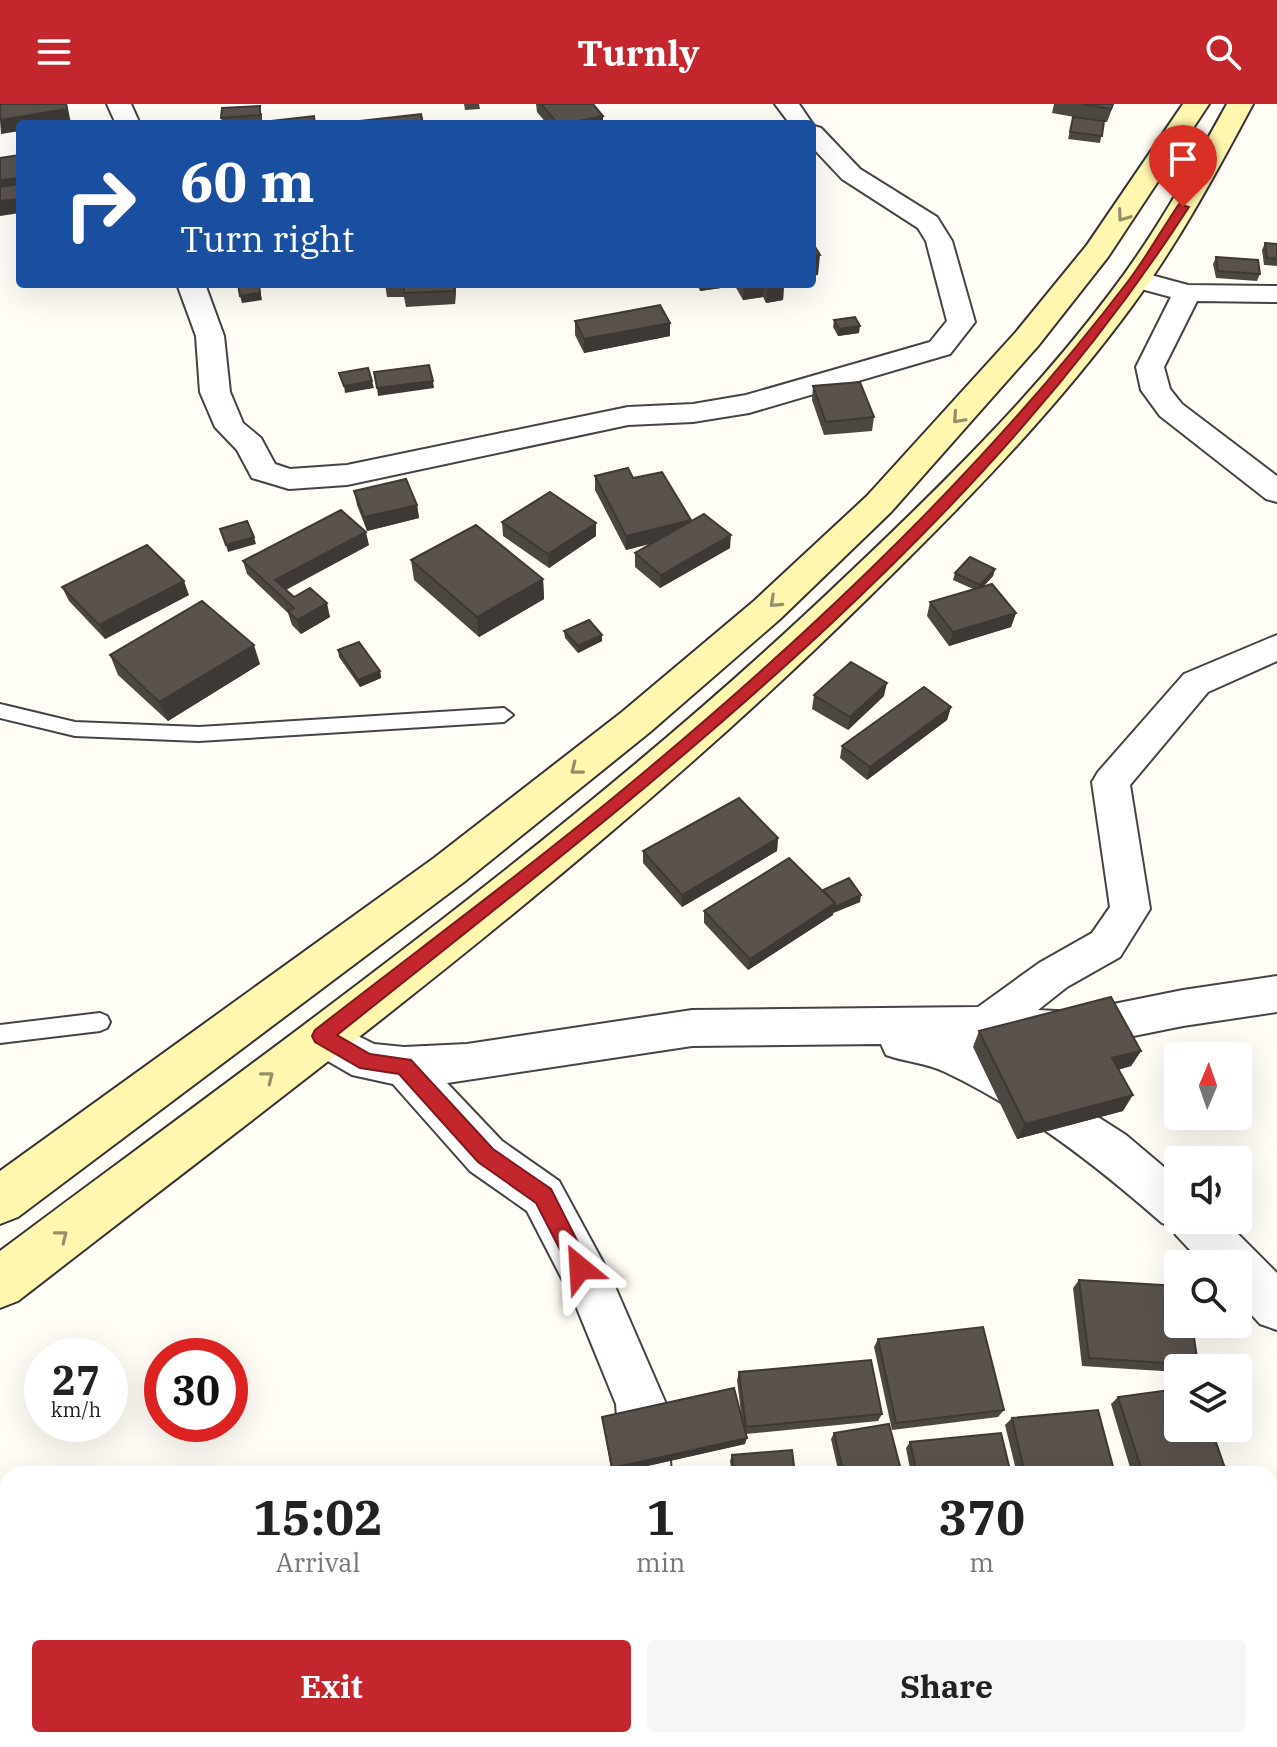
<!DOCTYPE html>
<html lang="en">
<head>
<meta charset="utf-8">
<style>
	body { margin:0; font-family:"IBM Plex Serif",serif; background:#f6f6f6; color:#222; height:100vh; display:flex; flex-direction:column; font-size:30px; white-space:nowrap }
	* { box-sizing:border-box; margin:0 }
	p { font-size:26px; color:#767676 }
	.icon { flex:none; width:44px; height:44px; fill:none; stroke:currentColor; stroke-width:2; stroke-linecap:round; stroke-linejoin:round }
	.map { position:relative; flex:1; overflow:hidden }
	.panel { position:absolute; left:0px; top:1362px; width:1278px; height:282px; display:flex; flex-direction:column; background:#fff; border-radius:24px 24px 0 0; box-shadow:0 8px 32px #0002 }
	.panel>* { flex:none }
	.guide { position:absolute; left:16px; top:16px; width:800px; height:168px; border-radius:8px; box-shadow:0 8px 32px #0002; background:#1a4fa0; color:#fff; overflow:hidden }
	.needle { width:52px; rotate:2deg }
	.controls { position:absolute; left:1164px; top:938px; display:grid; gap:16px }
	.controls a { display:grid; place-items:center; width:88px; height:88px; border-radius:8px; background:#fff; box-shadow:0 8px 32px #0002; font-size:40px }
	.speed { position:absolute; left:24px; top:1234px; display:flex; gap:16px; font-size:40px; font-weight:700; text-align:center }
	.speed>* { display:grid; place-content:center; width:104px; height:104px; border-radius:50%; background:#fff; box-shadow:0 8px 32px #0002; line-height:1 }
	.speed small { font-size:20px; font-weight:400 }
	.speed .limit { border:12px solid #d22; background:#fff; color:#111 }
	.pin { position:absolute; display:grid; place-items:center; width:68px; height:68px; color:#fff; margin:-82px -34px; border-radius:50% 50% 50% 0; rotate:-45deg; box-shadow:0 0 8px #0007 }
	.pin .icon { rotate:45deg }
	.me { position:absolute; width:88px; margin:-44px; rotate:333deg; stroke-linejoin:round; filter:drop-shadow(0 0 6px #0008) }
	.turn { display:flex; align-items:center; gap:28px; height:168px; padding:0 32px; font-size:36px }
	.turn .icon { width:104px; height:104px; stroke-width:2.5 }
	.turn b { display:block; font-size:56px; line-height:68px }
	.eta { display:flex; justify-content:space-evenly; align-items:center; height:136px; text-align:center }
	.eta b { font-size:48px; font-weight:800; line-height:56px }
	.cta { display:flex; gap:16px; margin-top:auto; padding:16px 32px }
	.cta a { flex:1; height:92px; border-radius:8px; background:#c4262e; color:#fff; font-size:32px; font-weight:800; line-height:92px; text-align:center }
	.cta a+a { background:#f6f6f6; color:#222 }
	header { display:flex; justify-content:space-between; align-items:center; height:104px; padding:0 32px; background:#c4262e; color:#fff; font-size:36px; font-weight:800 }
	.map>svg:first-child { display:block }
</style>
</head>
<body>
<header><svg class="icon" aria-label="menu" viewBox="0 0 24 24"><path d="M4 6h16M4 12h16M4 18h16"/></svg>Turnly<svg class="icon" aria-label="search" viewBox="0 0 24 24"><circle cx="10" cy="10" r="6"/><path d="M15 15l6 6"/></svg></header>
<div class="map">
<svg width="1277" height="1643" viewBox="0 0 1277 1643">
	<rect width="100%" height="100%" fill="#fffdf5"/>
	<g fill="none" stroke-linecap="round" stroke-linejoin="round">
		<g stroke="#444" stroke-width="4">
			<g id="lane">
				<polygon points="0,600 75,618 199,623 504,604 513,611 504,618 199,637 75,632 0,614"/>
				<polygon points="100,909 107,912 110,918 107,924 100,927 0,939 0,921"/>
			</g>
		</g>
		<g stroke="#444" stroke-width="4">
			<g id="street">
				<polygon points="107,0 131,0 140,20 116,20"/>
				<polygon points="775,0 799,0 814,22 821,24 860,65 937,113 952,137 975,218 950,250 749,309 693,318 628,321 347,381 289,385 252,374 237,346 215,323 200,288 196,232 177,180 205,180 224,232 230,288 243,319 261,334 275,360 290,365 347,361 628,303 693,300 746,291 930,238 947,217 926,137 918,124 842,75 812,43 812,20 790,20"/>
				<polygon points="1136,167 1188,181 1277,182 1277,198 1197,197 1164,263 1170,285 1182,300 1277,372 1277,398 1266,395 1160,312 1141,286 1136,263 1171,193 1126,181 1122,175 1126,169"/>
				<path d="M1277,531v26l-69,31 -78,93 20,124 -30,48 -53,30 -29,23 36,2 109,-22 94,-14v36l-94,14 -109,22 -101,-5 67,37 86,55 52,44v41h46l53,53v57l-17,-6 -22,-24v-36h-35l-27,-29 -4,-8 -10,-4c-66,-58 -137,-113 -217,-151 -18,-9 -40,-10 -59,-17l-5,-11 -189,2 -245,37 55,58 57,40 51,94 56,129 5,70h-50l-5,-70 -40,-98 -49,-95 -57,-40 -77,-87 -41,-9 -45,-26 -6,-13 6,-13 15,-5 52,26 30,3 63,-3 225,-34 286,-3 61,-44 53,-30 18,-26 -18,-125 6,-10 86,-98z"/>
				<polygon points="614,1636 670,1636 672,1643 616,1643"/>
			</g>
		</g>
		<g stroke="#333" stroke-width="4">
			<g id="secondary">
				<polygon points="1183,0 1209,0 1108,153 1038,242 891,408 780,515 650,628 464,778 18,1113 0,1120 0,1067 434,754 622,608 754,497 867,392 1016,228 1087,141"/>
				<path d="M1227,0h26c-37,69 -74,138 -121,202 -77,105 -169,199 -262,290 -263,260 -561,479 -852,705l-18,7v-57c288,-215 583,-424 844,-673 95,-90 189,-182 267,-286 45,-59 80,-123 116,-188z"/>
			</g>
		</g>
		<use href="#lane" fill="#fff" fill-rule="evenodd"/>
		<use href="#street" fill="#fff" fill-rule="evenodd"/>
		<use href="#secondary" fill="#fff6b0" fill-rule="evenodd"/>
	</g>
	<g fill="#4d4742">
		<polygon points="464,0 479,0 480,5 465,6"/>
		<polygon points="536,0 584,0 603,12 603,20 547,20 537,8"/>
		<polygon points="1054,0 1114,0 1107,18 1104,18 1100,39 1068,35 1073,13 1086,15 1052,9"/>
		<polygon points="262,9 262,18 223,20 221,14"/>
		<polygon points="1265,139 1277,140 1277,162 1264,161 1262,146"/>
		<polygon points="1216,153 1260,170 1257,177 1216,174 1213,160"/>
		<polygon points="385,180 471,180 471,184 456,184 455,200 406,203 404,193 387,193"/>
		<polygon points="697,180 784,180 783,196 766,199 763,193 743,196 735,182 700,187"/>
		<polygon points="834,216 859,229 838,232 833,223"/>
		<polygon points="575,217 670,232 584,249 575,231"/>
		<polygon points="813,282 874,313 872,327 824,331 812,296"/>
		<polygon points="595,372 633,374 691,418 730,444 660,484 635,463 635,449 654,439 626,446 595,386"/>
		<polygon points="354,387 417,401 419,414 367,427 357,401"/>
		<polygon points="502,418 596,419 596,432 549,464 503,432"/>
		<polygon points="369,441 286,486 294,493 330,513 301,530 292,521 288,509 247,470 243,457"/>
		<polygon points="411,456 543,475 544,495 479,533 414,476"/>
		<polygon points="995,465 993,472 983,483 1016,509 1011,523 949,542 927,512 930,498 973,485 953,476 955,469"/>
		<polygon points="62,483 189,491 105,535 69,497"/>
		<polygon points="564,527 602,537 578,549 565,534"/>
		<polygon points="338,546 380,567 381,574 360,583 339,553"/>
		<polygon points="110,551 260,560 168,617 118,571"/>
		<polygon points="814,591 884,592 848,626 812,605"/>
		<polygon points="951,603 947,616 867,676 840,654 842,642"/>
		<polygon points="778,734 777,747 682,803 643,759 643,747"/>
		<polygon points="822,786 860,798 833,809 833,811 748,866 704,819 704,807"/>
		<polygon points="979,927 1141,947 1131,962 1118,966 1123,1007 1017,1035 973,943"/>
		<polygon points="1079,1176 1198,1261 1195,1264 1178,1264 1178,1268 1082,1262 1073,1184"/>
		<polygon points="878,1235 1004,1306 998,1313 892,1326 874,1243"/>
		<polygon points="739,1268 882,1310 878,1317 746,1330 745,1340 612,1370 602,1313 742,1317 737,1276"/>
		<polygon points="1118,1293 1227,1370 1132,1370 1111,1300"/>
		<polygon points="1012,1314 1115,1370 1017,1370 1005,1321"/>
		<polygon points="834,1329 902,1370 839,1370 831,1335"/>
		<polygon points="910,1338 1011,1370 911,1370 906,1344"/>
		<polygon points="732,1351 795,1370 732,1370 730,1357"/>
		<polygon points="723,1636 753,1636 724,1642"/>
		<polygon points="904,1636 1079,1636 1055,1643 906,1643"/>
	</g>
	<g fill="#3f3936">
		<polygon points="67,0 71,19 62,20 20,20 20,27 1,30 0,16"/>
		<polygon points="603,12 603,20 565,20"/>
		<polygon points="20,74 20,88 0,91 0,76"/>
		<polygon points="20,95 20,109 0,112 0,97"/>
		<polygon points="820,151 818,171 812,172 812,152"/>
		<polygon points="259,180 262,196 242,199 240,192"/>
		<polygon points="454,180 455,180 456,184 455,200"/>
		<polygon points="701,180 735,180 735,182 700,187"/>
		<polygon points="744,180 764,180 763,193 743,196"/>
		<polygon points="768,180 784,180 783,196 766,199"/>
		<polygon points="670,219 670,232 584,249 584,235"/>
		<polygon points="860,222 859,229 838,232 839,225"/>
		<polygon points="372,277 374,284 345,289 344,282"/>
		<polygon points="433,277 434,284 378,292 377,284"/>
		<polygon points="417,401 419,414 367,427 364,413"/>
		<polygon points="691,416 690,429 626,446 626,432"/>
		<polygon points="596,419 596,432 549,464 548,450"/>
		<polygon points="366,428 369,441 279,489 275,476"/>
		<polygon points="731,431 730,444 660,484 661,471"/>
		<polygon points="254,433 256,440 228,448 226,441"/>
		<polygon points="995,465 993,472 978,488 980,481"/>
		<polygon points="543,475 544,495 479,533 477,513"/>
		<polygon points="184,477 189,491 105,535 99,521"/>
		<polygon points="327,499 330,513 301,530 297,516"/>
		<polygon points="1016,509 1011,523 949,542 953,528"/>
		<polygon points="602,531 602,537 578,549 578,542"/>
		<polygon points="254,541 260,560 168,617 159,598"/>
		<polygon points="380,567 381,574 360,583 358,576"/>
		<polygon points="887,579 884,592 848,626 850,613"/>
		<polygon points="951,603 947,616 867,676 870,663"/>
		<polygon points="778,734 777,747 682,803 682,791"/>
		<polygon points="861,791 860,798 833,809 835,803"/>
		<polygon points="835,799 833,811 748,866 750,855"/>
		<polygon points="1141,947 1131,962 1102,970 1112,954"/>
		<polygon points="1133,991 1123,1007 1017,1035 1025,1020"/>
		<polygon points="747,1334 745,1340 612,1370 612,1364"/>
	</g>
	<g fill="#5a524d" stroke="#3f3936" stroke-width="2">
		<polygon points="0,0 66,0 67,5 0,16"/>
		<polygon points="541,0 593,0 603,12 565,20 558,20"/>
		<polygon points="1082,0 1113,0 1111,5"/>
		<polygon points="260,2 260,11 221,14 222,4"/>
		<polygon points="421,10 423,20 333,20"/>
		<polygon points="314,12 315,20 263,20 263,18"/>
		<polygon points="1073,13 1104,17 1102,32 1070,28"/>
		<polygon points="20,51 20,74 0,76 0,54"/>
		<polygon points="20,80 20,95 0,97 0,83"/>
		<polygon points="812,138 820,151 812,152"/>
		<polygon points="1265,139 1277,140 1277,155 1267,154"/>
		<polygon points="1216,153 1258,156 1260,170 1218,167"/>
		<polygon points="238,180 259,180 260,189 240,192"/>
		<polygon points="404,180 454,180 454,187 404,189"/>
		<polygon points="660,201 670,219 584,235 575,217"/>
		<polygon points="855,213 860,222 839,225 834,216"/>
		<polygon points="429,261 433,277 377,284 374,268"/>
		<polygon points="368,264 372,277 344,282 339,269"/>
		<polygon points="860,278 874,313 826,318 813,282"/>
		<polygon points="628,364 633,374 662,368 691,416 626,432 595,372"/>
		<polygon points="406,375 417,401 364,413 354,387"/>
		<polygon points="550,388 596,419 548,450 502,418"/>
		<polygon points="341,406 366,428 275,476 294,493 310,484 327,499 297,516 288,507 294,504 243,457"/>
		<polygon points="704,410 731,431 661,471 635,449"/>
		<polygon points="247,417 254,433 226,441 220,425"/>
		<polygon points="476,421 543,475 477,513 411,456"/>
		<polygon points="147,441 184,477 99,521 62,483"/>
		<polygon points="970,453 995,465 980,481 955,469"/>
		<polygon points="992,480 1016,509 953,528 930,498"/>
		<polygon points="202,497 254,541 159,598 110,551"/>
		<polygon points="589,516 602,531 578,542 564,527"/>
		<polygon points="359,538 380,567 358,576 338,546"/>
		<polygon points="851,558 887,579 850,613 814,591"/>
		<polygon points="924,583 951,603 870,663 842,642"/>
		<polygon points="739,694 778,734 682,791 643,747"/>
		<polygon points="789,754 835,799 750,855 704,807"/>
		<polygon points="849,774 861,791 835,803 835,799 823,786"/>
		<polygon points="1111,893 1141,947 1112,954 1133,991 1025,1020 979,927"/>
		<polygon points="1079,1176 1178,1182 1178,1220 1192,1220 1198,1261 1089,1254"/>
		<polygon points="983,1223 1004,1306 896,1319 878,1235"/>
		<polygon points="871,1256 882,1310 746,1323 739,1268"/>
		<polygon points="734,1284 747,1334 612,1364 602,1313"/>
		<polygon points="1178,1285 1178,1324 1211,1324 1227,1370 1143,1370 1118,1293"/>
		<polygon points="1098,1306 1115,1370 1025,1370 1012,1314"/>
		<polygon points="889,1320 902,1370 844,1370 834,1329"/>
		<polygon points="1001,1329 1011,1370 917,1370 910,1338"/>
		<polygon points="792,1346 795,1370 734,1370 732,1351"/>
		<polygon points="267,1636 494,1636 495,1643 268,1643"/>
		<polygon points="725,1636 747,1636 726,1641"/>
		<polygon points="912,1636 983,1636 985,1643 914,1643"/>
		<polygon points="986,1636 1079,1636 1055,1643 988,1643"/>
	</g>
	<defs><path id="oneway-chevron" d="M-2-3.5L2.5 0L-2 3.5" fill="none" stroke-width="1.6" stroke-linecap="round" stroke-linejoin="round" transform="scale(2)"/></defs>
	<g stroke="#948f68">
		<use href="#oneway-chevron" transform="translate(1123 112) rotate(125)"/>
		<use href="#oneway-chevron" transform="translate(958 314) rotate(132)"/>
		<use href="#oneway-chevron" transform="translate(775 498) rotate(137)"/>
		<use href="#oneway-chevron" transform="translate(576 665) rotate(142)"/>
		<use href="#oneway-chevron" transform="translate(268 973) rotate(-38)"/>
		<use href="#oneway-chevron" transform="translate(62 1132) rotate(-38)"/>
	</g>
	<path fill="#c4262e" stroke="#7f191e" stroke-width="2" d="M1179,100l10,3c-217,336 -543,582 -852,828l33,19 41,6 82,89 58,40 40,79 -3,7 -8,3 -7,-3 -37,-72 -58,-41 -79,-88 -39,-6 -45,-26 -3,-6 3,-6c109,-85 222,-168 328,-257 176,-147 347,-310 486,-493 18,-24 33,-51 50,-76z"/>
</svg>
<div class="controls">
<a><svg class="needle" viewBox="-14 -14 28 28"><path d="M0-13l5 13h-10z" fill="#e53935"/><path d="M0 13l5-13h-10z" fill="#767676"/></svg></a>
<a><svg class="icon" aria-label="sound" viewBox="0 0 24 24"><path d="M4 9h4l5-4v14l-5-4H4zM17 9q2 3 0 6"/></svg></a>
<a><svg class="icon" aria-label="search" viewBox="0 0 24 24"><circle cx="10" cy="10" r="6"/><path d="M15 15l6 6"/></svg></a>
<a><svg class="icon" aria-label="layers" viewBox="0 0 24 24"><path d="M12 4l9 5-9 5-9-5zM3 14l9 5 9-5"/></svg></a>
</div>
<div class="speed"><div>27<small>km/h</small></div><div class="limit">30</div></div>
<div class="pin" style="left:1183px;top:103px;background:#d93025"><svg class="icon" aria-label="arrive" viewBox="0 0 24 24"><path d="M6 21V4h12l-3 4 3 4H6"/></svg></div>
<svg class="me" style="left:580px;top:1164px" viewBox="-20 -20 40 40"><path d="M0-17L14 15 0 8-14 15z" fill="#c4262e" stroke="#fff" stroke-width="4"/></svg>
<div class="guide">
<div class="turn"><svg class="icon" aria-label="right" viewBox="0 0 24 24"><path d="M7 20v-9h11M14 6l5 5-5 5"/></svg><div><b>60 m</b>Turn right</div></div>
</div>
<section class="panel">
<div class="eta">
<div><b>15:02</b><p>Arrival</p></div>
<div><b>1</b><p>min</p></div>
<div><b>370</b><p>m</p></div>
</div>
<div class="cta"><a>Exit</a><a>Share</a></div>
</section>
</div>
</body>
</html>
